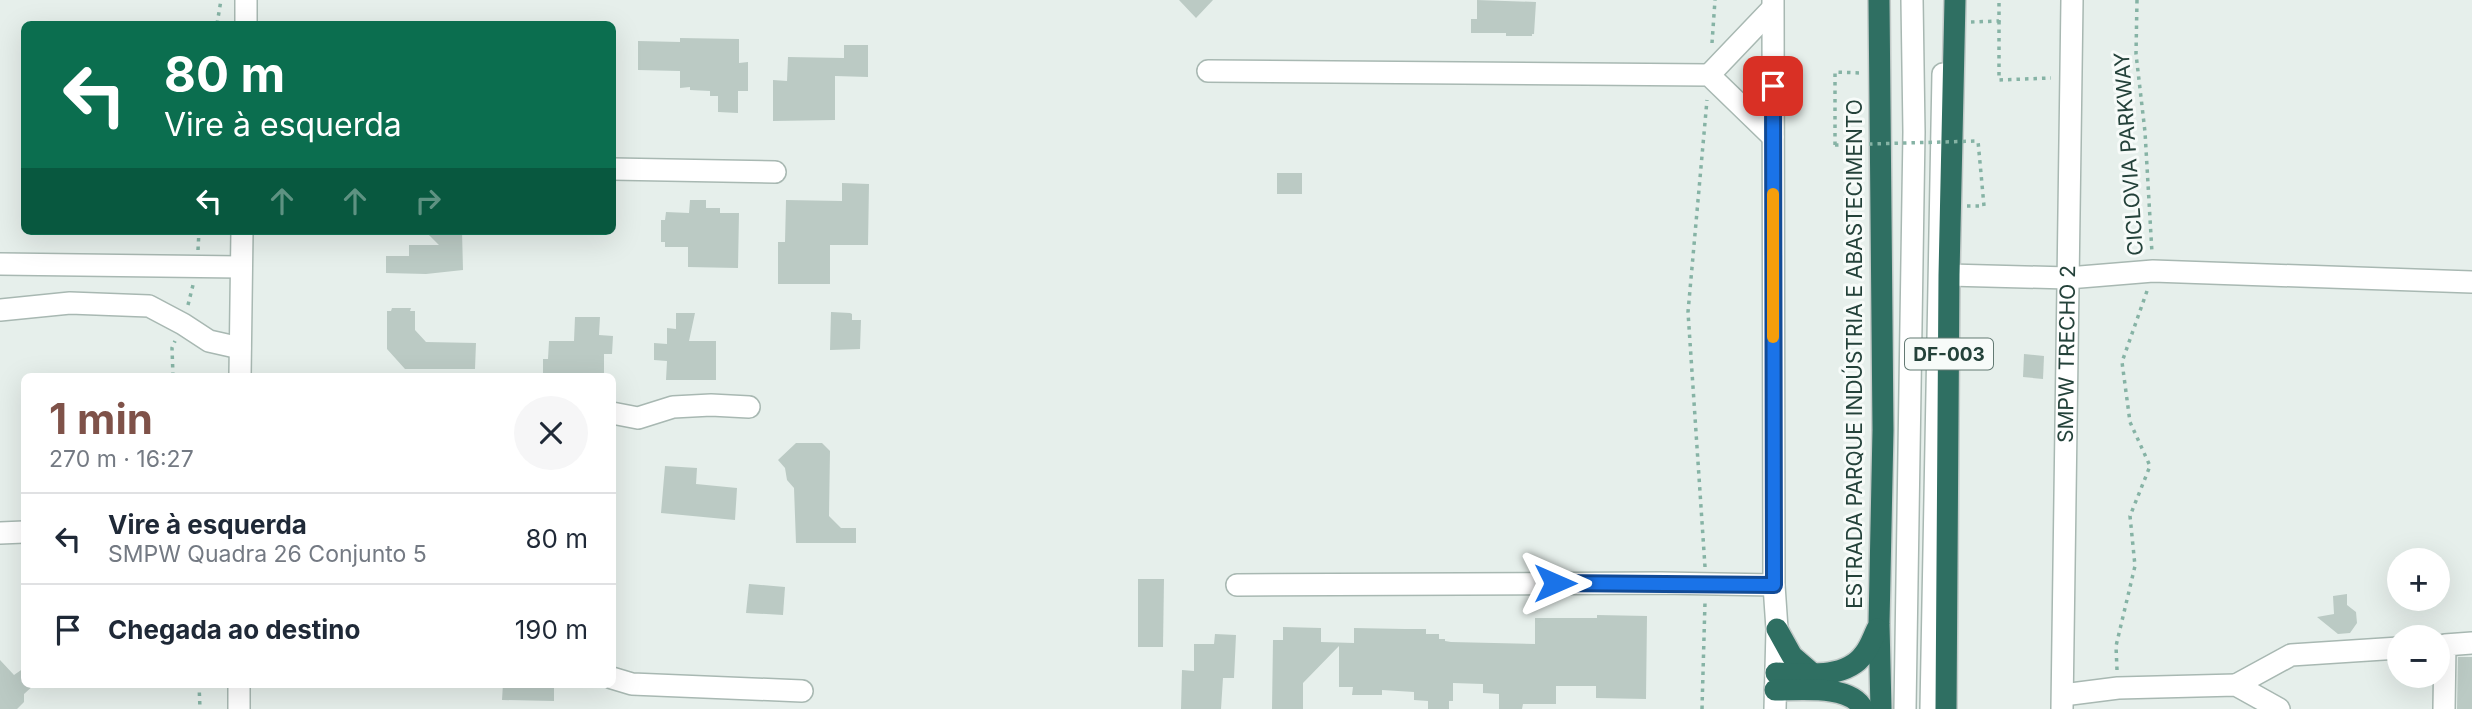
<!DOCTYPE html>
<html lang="pt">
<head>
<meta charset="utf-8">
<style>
	body { margin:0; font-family:Inter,sans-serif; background:#f6f6f7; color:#1f2937; height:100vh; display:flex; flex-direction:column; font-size:26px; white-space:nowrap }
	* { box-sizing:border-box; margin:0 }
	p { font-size:23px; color:#747a83 }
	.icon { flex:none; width:38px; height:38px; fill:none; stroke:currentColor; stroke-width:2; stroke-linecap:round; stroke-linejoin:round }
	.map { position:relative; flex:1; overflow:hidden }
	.details { position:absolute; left:21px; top:373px; width:595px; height:315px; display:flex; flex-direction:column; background:#fff; border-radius:10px; box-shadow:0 7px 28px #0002 }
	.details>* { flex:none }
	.banner { position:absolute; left:21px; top:21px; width:595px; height:214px; border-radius:10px; box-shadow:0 7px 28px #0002; background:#0b6e4f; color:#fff; overflow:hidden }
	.fabs { position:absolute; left:2387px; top:548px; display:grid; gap:14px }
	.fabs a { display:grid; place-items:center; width:63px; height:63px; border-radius:50%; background:#fff; box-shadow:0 7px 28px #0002; font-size:35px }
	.pin { position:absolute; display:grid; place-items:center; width:60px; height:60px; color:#fff; margin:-30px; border-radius:14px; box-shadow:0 4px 10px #0006 }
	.me { position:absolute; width:77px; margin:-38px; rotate:90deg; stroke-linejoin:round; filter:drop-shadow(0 0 5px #0008) }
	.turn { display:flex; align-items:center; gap:24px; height:147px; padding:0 28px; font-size:32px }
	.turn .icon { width:91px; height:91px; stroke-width:2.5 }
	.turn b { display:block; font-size:49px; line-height:60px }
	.lanes { display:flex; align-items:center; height:66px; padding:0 28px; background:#0003; justify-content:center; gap:35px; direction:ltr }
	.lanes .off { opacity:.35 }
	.round { display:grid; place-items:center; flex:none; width:74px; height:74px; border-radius:37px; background:#f6f6f7 }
	.headline { display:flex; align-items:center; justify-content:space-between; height:119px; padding:0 28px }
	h1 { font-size:42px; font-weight:700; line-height:52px; color:#7f5249 }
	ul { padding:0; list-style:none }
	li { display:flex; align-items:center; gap:21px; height:91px; padding:0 28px; border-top:2px solid #e0e1e3 }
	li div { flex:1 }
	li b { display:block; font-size:26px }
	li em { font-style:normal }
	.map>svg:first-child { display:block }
</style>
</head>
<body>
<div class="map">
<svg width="2472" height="709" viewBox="0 0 2472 709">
	<rect width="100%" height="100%" fill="#e6efeb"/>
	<g fill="#bbcac4">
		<polygon points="1179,0 1213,0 1196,18"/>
		<polygon points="1477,0 1536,2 1534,34 1532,34 1532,36 1506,36 1506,33 1471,33 1471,19 1477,19"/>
		<polygon points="680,38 739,39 739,63 748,62 748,91 738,91 738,113 718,112 718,96 710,96 710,91 690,90 690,87 680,88 680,71 638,70 638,41 680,42"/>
		<polygon points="844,45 868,45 868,77 835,76 835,120 773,121 773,80 787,81 788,57 844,58"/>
		<rect x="1277" y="173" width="25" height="21"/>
		<polygon points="842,183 869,184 868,245 830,245 830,284 778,284 778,242 785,242 786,200 842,201"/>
		<polygon points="690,200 706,200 706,208 720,208 720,213 739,213 738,268 688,267 688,247 665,247 665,242 661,242 661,220 665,220 666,212 689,213"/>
		<polygon points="425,231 462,231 463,270 426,274 386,273 386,256 409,256 409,245 439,245"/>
		<polygon points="392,308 411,308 410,311 415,311 415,330 426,342 476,343 475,369 405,369 387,349 387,311 391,311"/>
		<polygon points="831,312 850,313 852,314 852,320 861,320 860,349 830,350"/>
		<polygon points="676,313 695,313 689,341 716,341 716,380 666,380 667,361 654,360 654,343 667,344 667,328 676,329"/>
		<polygon points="575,317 600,317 599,335 613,336 612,354 604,354 604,376 543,376 543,359 548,359 549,341 574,341"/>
		<polygon points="2024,354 2044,356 2043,379 2023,377"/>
		<polygon points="796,443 822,443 830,451 829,516 841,528 856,528 856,543 796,543 794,488 787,480 785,468 778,460"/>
		<polygon points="665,466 697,468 696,484 737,488 735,520 661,513"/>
		<polygon points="1138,579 1164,579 1163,647 1138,647"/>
		<polygon points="749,584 785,587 783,615 746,613"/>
		<polygon points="2347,594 2347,605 2356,612 2357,623 2350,633 2338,634 2317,617 2334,614 2333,596"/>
		<polygon points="1597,615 1647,616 1646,699 1596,698 1596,686 1556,686 1556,704 1523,704 1522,709 1499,709 1499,694 1483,693 1483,684 1453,683 1453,701 1449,701 1449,709 1428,709 1428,701 1414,700 1414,692 1382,690 1382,695 1352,695 1353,687 1339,687 1339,646 1303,683 1303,709 1272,709 1273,640 1283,640 1283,627 1321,628 1321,642 1354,643 1354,628 1405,629 1426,629 1426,634 1439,634 1439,639 1445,639 1445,641 1451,642 1535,644 1535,618 1597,618"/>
		<polygon points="1215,634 1236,635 1234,678 1223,678 1221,709 1181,709 1182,670 1194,671 1194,644 1214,644"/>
		<polygon points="2458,657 2472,657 2472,709 2457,709"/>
		<polygon points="0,660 14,675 24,668 24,684 35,684 24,694 24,702 17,709 0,709"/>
		<polygon points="503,684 554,684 554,701 502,700"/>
	</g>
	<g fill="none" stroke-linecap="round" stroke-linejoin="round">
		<g stroke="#a8b8b2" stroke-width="24">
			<g id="minor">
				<polyline points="1773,0 1774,585 1777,629 1775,709"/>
				<polyline points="246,24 246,0"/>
				<polyline points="1208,71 1709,75 1773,137"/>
				<polyline points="1709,75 1772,9"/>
				<polyline points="612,169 775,172"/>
				<polyline points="0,264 240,267"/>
				<polyline points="1949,275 2068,278 2153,271 2472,282"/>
				<polyline points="0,310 70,303 149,306 183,324 209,341 240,348"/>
				<polyline points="240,376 242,231"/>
				<polyline points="612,413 638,418 673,407 711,405 749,407"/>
				<polyline points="0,533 24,532"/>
				<polyline points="1237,585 1661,583 1774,585"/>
				<polyline points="612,678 632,684 802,691"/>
				<polyline points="2236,685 2291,655 2399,648"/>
				<polyline points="2063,695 2118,688 2236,685 2279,709"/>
				<polyline points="239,709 239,684"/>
				<polyline points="1905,709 1914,132 1912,0"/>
				<polyline points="1931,709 1943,74"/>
				<path id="s1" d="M2062,709l10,-709"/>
				<polyline points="2444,709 2445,645 2472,643"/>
			</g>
		</g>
		<g stroke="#c2cac8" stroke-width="24">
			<g id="highway">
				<polyline points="1879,0 1883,430 1879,624 1881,709"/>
				<polyline points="1777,629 1792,656 1814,675"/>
				<path d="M1776,673c27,1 70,7 88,-19 6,-7 9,-17 13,-25"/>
				<path d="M1775,690c24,0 76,-6 88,19"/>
				<polyline points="1946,709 1949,275 1955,0"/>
			</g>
		</g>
		<g stroke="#86b3a5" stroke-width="3.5" stroke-dasharray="3.5 5" stroke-linecap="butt">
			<polyline points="2137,0 2136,54 2145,132 2152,253"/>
			<polyline points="1999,21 1999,80 2051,78"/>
			<polyline points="1971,22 1999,21 1999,0"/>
			<polyline points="217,24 221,0"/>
			<polyline points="1712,43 1715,0"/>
			<polyline points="1835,145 1835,72 1861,73"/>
			<polyline points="1967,206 1984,206 1978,141"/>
			<polyline points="198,250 199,231"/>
			<polyline points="188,305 193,285"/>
			<polyline points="173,376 172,348 175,341"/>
			<polyline points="1705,567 1688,312 1707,100"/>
			<polyline points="2117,670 2116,646 2135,566 2130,516 2150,466 2130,422 2122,362 2147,291"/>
			<polyline points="199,684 200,709"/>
			<polyline points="1702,709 1705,602"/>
		</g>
		<use href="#minor" stroke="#fff" stroke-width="21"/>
		<use href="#highway" stroke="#2f6f62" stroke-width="21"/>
		<polyline stroke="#86b3a5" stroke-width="3.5" stroke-dasharray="3.5 5" stroke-linecap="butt" points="1835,145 1978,141"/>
	</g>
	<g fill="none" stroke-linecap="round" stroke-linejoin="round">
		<g stroke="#114b97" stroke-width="18">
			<polyline id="route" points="1555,583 1774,585 1773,86"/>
		</g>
		<use href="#route" stroke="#1a73e8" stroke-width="12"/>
		<polyline stroke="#f59e0b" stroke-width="12" points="1773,194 1773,337"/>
	</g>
	<g text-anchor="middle" stroke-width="6" stroke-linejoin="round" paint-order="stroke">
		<rect fill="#f7fbf9" stroke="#637a73" stroke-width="2" x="1905" y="338.5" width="88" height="31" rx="5"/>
		<g font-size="19" font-weight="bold" fill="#24423a">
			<text x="1949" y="361">DF-003</text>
		</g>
		<g font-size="21" fill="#24423a" stroke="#f7fbf9">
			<text transform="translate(2129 154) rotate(-94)" y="7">CICLOVIA PARKWAY</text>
			<text transform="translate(1855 354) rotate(-90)" y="7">ESTRADA PARQUE INDÚSTRIA E ABASTECIMENTO</text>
			<text dy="7" stroke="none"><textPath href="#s1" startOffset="355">SMPW TRECHO 2</textPath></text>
		</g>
	</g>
</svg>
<div class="fabs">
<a>+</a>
<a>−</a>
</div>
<div class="pin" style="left:1773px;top:86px;background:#d93025"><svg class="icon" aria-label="arrive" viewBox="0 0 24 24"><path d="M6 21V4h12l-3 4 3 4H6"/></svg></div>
<svg class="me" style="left:1555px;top:583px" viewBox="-20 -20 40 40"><path d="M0-17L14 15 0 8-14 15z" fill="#1a73e8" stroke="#fff" stroke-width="4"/></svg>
<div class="banner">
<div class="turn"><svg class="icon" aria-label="left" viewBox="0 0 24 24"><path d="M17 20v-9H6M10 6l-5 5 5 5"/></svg><div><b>80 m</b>Vire à esquerda</div></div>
<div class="lanes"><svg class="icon" aria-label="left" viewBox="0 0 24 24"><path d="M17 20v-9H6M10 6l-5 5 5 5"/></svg><svg class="icon off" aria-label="ahead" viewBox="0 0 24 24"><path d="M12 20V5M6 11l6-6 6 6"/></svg><svg class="icon off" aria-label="ahead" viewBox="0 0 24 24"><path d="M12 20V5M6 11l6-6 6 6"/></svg><svg class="icon off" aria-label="right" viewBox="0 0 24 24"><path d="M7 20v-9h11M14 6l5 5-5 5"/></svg></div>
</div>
<section class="details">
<div class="headline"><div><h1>1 min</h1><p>270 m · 16:27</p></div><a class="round"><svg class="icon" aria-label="close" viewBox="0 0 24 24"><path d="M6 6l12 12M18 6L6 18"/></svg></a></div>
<ul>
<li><svg class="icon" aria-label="left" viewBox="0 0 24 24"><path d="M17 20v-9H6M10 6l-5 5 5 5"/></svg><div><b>Vire à esquerda</b><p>SMPW Quadra 26 Conjunto 5</p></div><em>80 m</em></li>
<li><svg class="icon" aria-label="arrive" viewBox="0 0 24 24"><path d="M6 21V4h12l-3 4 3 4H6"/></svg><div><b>Chegada ao destino</b></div><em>190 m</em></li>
</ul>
</section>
</div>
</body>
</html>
